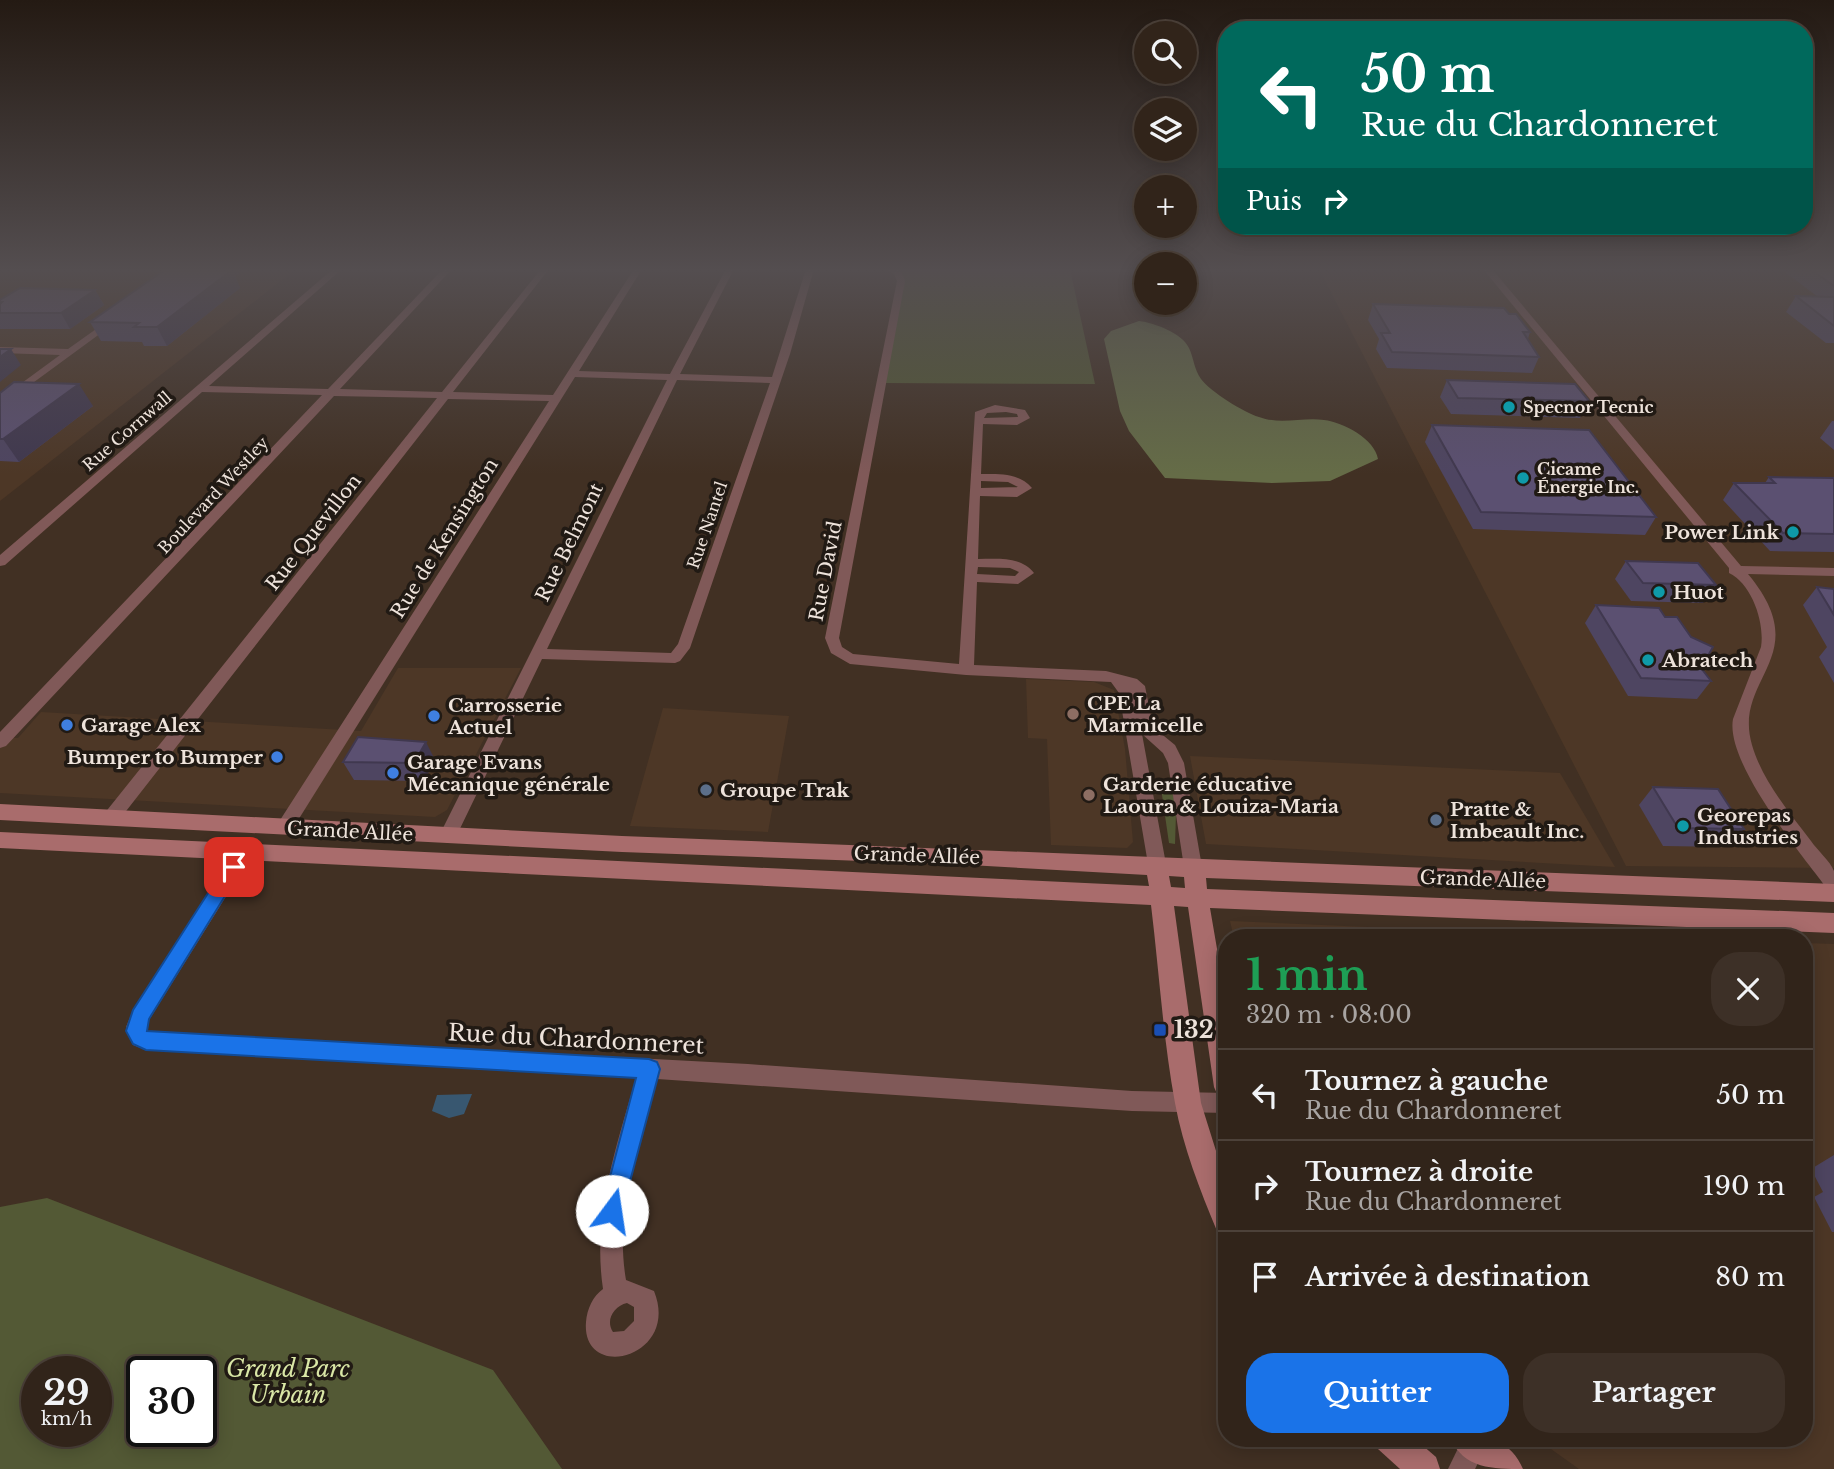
<!DOCTYPE html>
<html lang="fr">
<head>
<meta charset="utf-8">
<style>
	body { margin:0; font-family:"Libre Baskerville",serif; background:#3d3027; color:#f1f3f6; height:100vh; display:flex; flex-direction:column; font-size:26px; white-space:nowrap }
	* { box-sizing:border-box; margin:0 }
	p { font-size:23px; color:#a8a4a2 }
	.icon { flex:none; width:38px; height:38px; fill:none; stroke:currentColor; stroke-width:2; stroke-linecap:round; stroke-linejoin:round }
	.map { position:relative; flex:1; overflow:hidden }
	.panel { position:absolute; left:1218px; top:929px; width:595px; height:518px; display:flex; flex-direction:column; background:#31241a; border-radius:28px; box-shadow:0 4px 18px #0003,0 0 0 2px #4c4139 }
	.panel>* { flex:none }
	.top-card { position:absolute; left:1218px; top:21px; width:595px; height:214px; border-radius:28px; box-shadow:0 4px 18px #0003,0 0 0 2px #4c4139; background:#00695c; color:#fff; overflow:hidden }
	.tools { position:absolute; left:1134px; top:21px; display:grid; gap:14px }
	.tools a { display:grid; place-items:center; width:63px; height:63px; border-radius:50%; background:#31241a; box-shadow:0 4px 18px #0003,0 0 0 2px #4c4139; font-size:35px }
	.speed { position:absolute; left:21px; top:1356px; display:flex; gap:14px; font-size:35px; font-weight:700; text-align:center }
	.speed>* { display:grid; place-content:center; width:91px; height:91px; border-radius:50%; background:#31241a; box-shadow:0 4px 18px #0003,0 0 0 2px #4c4139; line-height:1 }
	.speed small { font-size:18px; font-weight:400 }
	.speed .limit { border:4px solid #111; border-radius:10px; background:#fff; color:#111 }
	.pin { position:absolute; display:grid; place-items:center; width:60px; height:60px; color:#fff; margin:-30px; border-radius:14px; box-shadow:0 4px 10px #0006 }
	.me { position:absolute; width:77px; margin:-38px; rotate:14deg; stroke-linejoin:round; filter:drop-shadow(0 0 5px #0008) }
	.turn { display:flex; align-items:center; gap:24px; height:147px; padding:0 28px; font-size:32px }
	.turn .icon { width:91px; height:91px; stroke-width:2.5 }
	.turn b { display:block; font-size:49px; line-height:60px }
	.then { display:flex; align-items:center; height:66px; padding:0 28px; background:#0003; gap:14px; font-size:26px }
	.round { display:grid; place-items:center; flex:none; width:74px; height:74px; border-radius:28px; background:#3d3027 }
	.summary { display:flex; align-items:center; justify-content:space-between; height:119px; padding:0 28px }
	h1 { font-size:42px; font-weight:800; line-height:52px; color:#1e9e55 }
	.button { display:flex; gap:14px; margin-top:auto; padding:14px 28px }
	.button a { flex:1; height:80px; border-radius:28px; background:#1a73e8; color:#fff; font-size:28px; font-weight:800; line-height:80px; text-align:center }
	.button a+a { background:#3d3027; color:#f1f3f6 }
	ul { padding:0; list-style:none }
	li { display:flex; align-items:center; gap:21px; height:91px; padding:0 28px; border-top:2px solid #4c4139 }
	li div { flex:1 }
	li b { display:block; font-size:26px }
	li em { font-style:normal }
	.map>svg:first-child { display:block }
</style>
</head>
<body>
<div class="map">
<svg width="1834" height="1469" viewBox="0 0 1834 1469">
	<rect width="100%" height="100%" fill="#413023"/>
	<g fill="#4d3726">
		<polygon points="0,269 296,269 0,501"/>
		<polygon points="1319,269 1834,269 1834,868 1626,866"/>
		<polygon points="398,668 521,668 447,810 435,817 0,793 0,737 18,738 41,712 361,731"/>
		<polygon points="1026,679 1094,682 1114,690 1125,749 1133,842 1127,848 1051,845 1047,739 1028,738"/>
		<polygon points="663,708 789,716 768,832 630,826"/>
		<polygon points="1190,756 1560,773 1615,867 1206,844"/>
		<polygon points="1230,921 1414,929 1660,938 1234,938"/>
		<polygon points="1804,943 1834,944 1834,1469 1579,1469 1537,1439 1804,1438"/>
	</g>
	<g fill="#535935" fill-rule="evenodd">
		<polygon points="901,269 1070,269 1095,384 881,383"/>
		<polygon points="1167,785 1173,787 1176,814 1175,844 1169,843 1161,788"/>
		<path d="M47,1198l446,172 69,99h-562v-262zM37,1372h59v60h-59zM142,1372h59v60h-59z"/>
	</g>
	<path fill="#656c47" d="M1139,321c16,2 43,12 50,27 5,11 5,21 12,31 10,13 42,33 58,38 21,8 44,0 65,3 19,2 51,19 54,39l-48,22 -58,2 -107,-5 -36,-47 -9,-20 -16,-72 7,-8z"/>
	<polygon fill="#385770" points="472,1094 464,1114 449,1118 432,1111 437,1095"/>
	<g fill="none" stroke-linecap="round" stroke-linejoin="round">
		<g fill="#805958" fill-rule="evenodd">
			<path d="M333,269h9l-133,117 119,3 115,-120h9l-112,120 102,3 99,-123h8l-96,123 100,3 81,-126h8l-63,102 91,3 56,-105h8l-54,105 92,3 34,-108h8l-24,85 -100,294 -10,13 -5,2 -133,-4 -88,182 -6,2 -6,-2 -3,-5 228,-456 -92,-3 -285,456h-12l-3,-5 274,-427 -101,-2 -332,425h-12l-3,-5 3,-5 333,-416 -103,-2 -328,350 -6,2v-16l322,-337 -120,-3 -197,173 -5,1v-11zM677,380l93,3 -92,261 -7,9 -124,-4z"/>
			<path d="M885,269l16,1 4,11 -66,357 3,9 11,7 106,10 16,-252 20,-7 30,5 5,8 -13,7 -34,-1 -2,50c19,0 38,-1 51,14l-15,9 -37,-1 -2,63c19,0 43,-3 56,14l-16,11 -41,-2 -3,83 132,6 31,8 8,7 8,41 22,18 9,18 18,104 -3,5 -6,2 -6,-2 -3,-5 -16,-104 -5,-10 -21,-19 24,130 -3,5 -6,2 -6,-2 -3,-5 -29,-171 -8,-11 -145,-7 -116,-11 -19,-11 -6,-15 72,-357 -3,-7zM1006,412l11,2 1,3 -34,1 3,-5zM981,481l27,1 10,5 -37,1zM978,567l32,1 9,4 -4,4 -38,-2z"/>
			<path d="M1483,269h9l249,297 93,2v8l-86,-2c69,83 -16,103 4,171 10,35 37,67 59,96 6,9 19,20 23,30 0,6 0,15 0,21l-6,-2c-26,-35 -103,-127 -95,-171l28,-72c4,-24 -9,-63 -32,-74v-5z"/>
			<polygon points="113,317 116,318 116,322 0,407 0,399 60,355 0,353 0,347 68,349"/>
			<path d="M244,846l6,2 3,5 -3,5 -101,162 -3,7 2,5 600,32 384,27 95,2v20l-95,-2 -475,-32c-18,65 -43,132 -31,201l28,11c27,67 -73,92 -68,31 1,-13 7,-26 17,-33 -11,-74 13,-141 33,-211l-490,-28 -13,-5 -7,-18 7,-17 105,-162zM627,1303l7,4v14l-10,10 -11,1c-8,-12 1,-26 14,-29z"/>
			<polygon points="1463,1438 1484,1438 1487,1445 1475,1469 1448,1469"/>
		</g>
		<g fill="#a96c6c" fill-rule="evenodd">
			<path d="M0,804l622,32 1212,48v18l-628,-24 1,11 627,24v20l-624,-25 17,99v92l-9,-3 -4,-9 -26,-180 -14,-1 27,197 26,83v49l-10,-4c-17,-41 -34,-84 -42,-128 -12,-65 -16,-133 -24,-198l-1151,-57v-16l1149,54 -2,-11 -178,-10 -347,-13 -622,-32zM1169,876l15,1 1,11 -14,-1z"/>
			<polygon points="1373,1438 1414,1438 1436,1457 1440,1469 1400,1469 1378,1449"/>
			<path d="M1450,1438c31,0 59,-3 73,31 -30,0 -59,0 -73,-31z"/>
		</g>
	</g>
	<g fill="#4e4561">
		<polygon points="166,269 244,269 235,276 240,288 167,346 144,346 142,342 101,341 90,322"/>
		<polygon points="1360,269 1465,269 1464,272"/>
		<polygon points="1781,269 1834,269 1834,343 1826,343 1786,312 1796,296 1818,297"/>
		<polygon points="95,290 104,305 70,329 0,329 0,300"/>
		<polygon points="1373,304 1509,314 1530,332 1528,339 1539,357 1532,373 1387,368 1376,349 1379,339 1368,320"/>
		<polygon points="1447,380 1589,401 1580,418 1451,414 1440,397"/>
		<polygon points="0,393 93,406 19,462 0,461"/>
		<polygon points="1832,421 1834,421 1834,450 1820,438"/>
		<polygon points="1432,425 1656,517 1645,535 1473,529 1425,442"/>
		<polygon points="1769,477 1834,478 1834,552 1770,551 1723,500 1734,483 1765,483"/>
		<polygon points="1626,561 1716,585 1703,603 1631,601 1615,579"/>
		<polygon points="1817,587 1834,589 1834,683 1819,657 1827,647 1803,605"/>
		<polygon points="1596,605 1701,668 1711,681 1697,699 1628,696 1585,623"/>
		<polygon points="435,760 424,781 354,780 343,762"/>
		<polygon points="1653,787 1744,829 1727,847 1663,846 1639,805"/>
		<polygon points="1834,1155 1834,1232 1832,1232 1814,1197 1823,1192 1811,1169"/>
	</g>
	<g fill="#40384f">
		<polygon points="213,269 244,269 235,276 240,288 167,346 157,327"/>
		<polygon points="95,290 104,305 70,329 61,313"/>
		<polygon points="11,349 21,365 0,382 0,357"/>
		<polygon points="79,384 93,406 19,462 3,439"/>
		<polygon points="426,742 435,760 424,781 414,763"/>
	</g>
	<g fill="#5b5071" stroke="#40384f" stroke-width="2">
		<polygon points="166,269 232,270 157,327 134,327 139,323 90,322"/>
		<polygon points="1810,269 1834,269 1834,286"/>
		<polygon points="20,288 95,290 61,313 0,313 0,304 2,302 0,302 0,300"/>
		<polygon points="1796,296 1834,297 1834,326"/>
		<polygon points="1373,304 1504,308 1509,314 1516,314 1530,332 1523,332 1539,357 1392,352 1381,333 1390,333"/>
		<polygon points="0,349 11,349 0,357"/>
		<polygon points="1447,380 1575,384 1589,401 1458,398"/>
		<polygon points="14,382 79,384 3,439 0,439 0,393"/>
		<polygon points="1432,425 1589,430 1656,517 1481,512"/>
		<polygon points="1769,477 1834,478 1834,534 1783,533 1734,483 1775,483"/>
		<polygon points="1626,561 1698,563 1716,585 1643,583"/>
		<polygon points="1817,587 1834,589 1834,615"/>
		<polygon points="1596,605 1659,608 1665,617 1677,617 1691,637 1713,647 1701,668 1711,681 1641,678"/>
		<polygon points="358,737 426,742 414,763 343,762"/>
		<polygon points="1653,787 1718,789 1744,829 1678,828"/>
	</g>
	<linearGradient id="sky" x2="0" y2="1"><stop stop-color="#241a13"/><stop offset="0.57" stop-color="#544e50"/><stop offset="1" stop-color="#544e50" stop-opacity="0"/></linearGradient>
	<rect width="1834" height="474" fill="url(#sky)"/>
	<polygon fill="#1a73e8" stroke="#114b97" stroke-width="2" points="234,860 241,862 243,867 149,1019 147,1031 649,1059 657,1062 660,1069 620,1219 612,1222 604,1219 601,1211 636,1078 146,1050 133,1044 126,1031 133,1010 228,862"/>
	<g fill="#0f9aa8" stroke="#211a14" stroke-width="2.5">
		<circle cx="1509" cy="407" r="7"/>
		<circle cx="1523" cy="478" r="7"/>
		<circle cx="1793" cy="532" r="7"/>
		<circle cx="1659" cy="592" r="7"/>
		<circle cx="1648" cy="660" r="7"/>
		<circle cx="1683" cy="826" r="7"/>
	</g>
	<g fill="#8d6e63" stroke="#211a14" stroke-width="2.5">
		<circle cx="1073" cy="714" r="7"/>
		<circle cx="1089" cy="795" r="7"/>
	</g>
	<g fill="#3f7fe0" stroke="#211a14" stroke-width="2.5">
		<circle cx="434" cy="716" r="7"/>
		<circle cx="67" cy="725" r="7"/>
		<circle cx="277" cy="757" r="7"/>
		<circle cx="393" cy="773" r="7"/>
	</g>
	<g fill="#5c6f8a" stroke="#211a14" stroke-width="2.5">
		<circle cx="706" cy="790" r="7"/>
		<circle cx="1436" cy="820" r="7"/>
	</g>
	<rect fill="#1a4fb4" stroke="#211a14" stroke-width="2.5" x="1153" y="1023" width="14" height="14" rx="3.5"/>
	<g text-anchor="middle" stroke-width="7" stroke-linejoin="round" paint-order="stroke">
		<g font-size="16" font-weight="bold" fill="#eee3db" stroke="#211a14" text-anchor="start">
			<text x="1523" y="413">Specnor Tecnic</text>
			<text x="1537" y="475">Cicame<tspan x="1537" dy="18">Énergie Inc.</tspan></text>
		</g>
		<g font-size="16" fill="#eee3db" stroke="#211a14">
			<text transform="translate(127 431) rotate(-41)" y="6">Rue Cornwall</text>
			<text transform="translate(213 495) rotate(-47)" y="6">Boulevard Westley</text>
			<text transform="translate(707 525) rotate(-71)" y="6">Rue Nantel</text>
		</g>
		<g font-size="19" fill="#eee3db" stroke="#211a14">
			<text transform="translate(313 532) rotate(-52)" y="7">Rue Quevillon</text>
			<text transform="translate(444 538) rotate(-58)" y="7">Rue de Kensington</text>
			<text transform="translate(569 542) rotate(-64)" y="7">Rue Belmont</text>
			<text transform="translate(825 571) rotate(-79)" y="7">Rue David</text>
			<text transform="translate(350 831) rotate(3)" y="7">Grande Allée</text>
			<text transform="translate(917 855) rotate(2)" y="7">Grande Allée</text>
			<text transform="translate(1483 879) rotate(2)" y="7">Grande Allée</text>
		</g>
		<g font-size="19" font-weight="bold" fill="#eee3db" stroke="#211a14" text-anchor="start">
			<text x="1779" y="539" text-anchor="end">Power Link</text>
			<text x="1673" y="599">Huot</text>
			<text x="1662" y="667">Abratech</text>
			<text x="1087" y="710">CPE La<tspan x="1087" dy="22">Marmicelle</tspan></text>
			<text x="448" y="712">Carrosserie<tspan x="448" dy="22">Actuel</tspan></text>
			<text x="81" y="732">Garage Alex</text>
			<text x="263" y="764" text-anchor="end">Bumper to Bumper</text>
			<text x="407" y="769">Garage Evans<tspan x="407" dy="22">Mécanique générale</tspan></text>
			<text x="1103" y="791">Garderie éducative<tspan x="1103" dy="22">Laoura &amp; Louiza-Maria</tspan></text>
			<text x="720" y="797">Groupe Trak</text>
			<text x="1450" y="816">Pratte &amp;<tspan x="1450" dy="22">Imbeault Inc.</tspan></text>
			<text x="1697" y="822">Georepas<tspan x="1697" dy="22">Industries</tspan></text>
		</g>
		<g font-size="23" font-weight="bold" fill="#eee3db" stroke="#211a14" text-anchor="start">
			<text x="1174" y="1038">132</text>
		</g>
		<g font-size="23" fill="#eee3db" stroke="#211a14">
			<text transform="translate(576 1039) rotate(3)" y="8">Rue du Chardonneret</text>
		</g>
		<g font-size="23" font-style="italic" fill="#dae7a6" stroke="#211a14">
			<text x="288" y="1377">Grand Parc<tspan x="288" dy="26">Urbain</tspan></text>
		</g>
	</g>
</svg>
<div class="tools">
<a><svg class="icon" aria-label="search" viewBox="0 0 24 24"><circle cx="10" cy="10" r="6"/><path d="M15 15l6 6"/></svg></a>
<a><svg class="icon" aria-label="layers" viewBox="0 0 24 24"><path d="M12 4l9 5-9 5-9-5zM3 14l9 5 9-5"/></svg></a>
<a>+</a>
<a>−</a>
</div>
<div class="speed"><div>29<small>km/h</small></div><div class="limit">30</div></div>
<div class="pin" style="left:234px;top:867px;background:#d93025"><svg class="icon" aria-label="arrive" viewBox="0 0 24 24"><path d="M6 21V4h12l-3 4 3 4H6"/></svg></div>
<svg class="me" style="left:612px;top:1211px" viewBox="-20 -20 40 40"><circle r="19" fill="#fff"/><path d="M0-13L10 11 0 6-10 11z" fill="#1a73e8"/></svg>
<div class="top-card">
<div class="turn"><svg class="icon" aria-label="left" viewBox="0 0 24 24"><path d="M17 20v-9H6M10 6l-5 5 5 5"/></svg><div><b>50 m</b>Rue du Chardonneret</div></div>
<div class="then">Puis<svg class="icon" aria-label="right" viewBox="0 0 24 24"><path d="M7 20v-9h11M14 6l5 5-5 5"/></svg></div>
</div>
<section class="panel">
<div class="summary"><div><h1>1 min</h1><p>320 m · 08:00</p></div><a class="round"><svg class="icon" aria-label="close" viewBox="0 0 24 24"><path d="M6 6l12 12M18 6L6 18"/></svg></a></div>
<ul>
<li><svg class="icon" aria-label="left" viewBox="0 0 24 24"><path d="M17 20v-9H6M10 6l-5 5 5 5"/></svg><div><b>Tournez à gauche</b><p>Rue du Chardonneret</p></div><em>50 m</em></li>
<li><svg class="icon" aria-label="right" viewBox="0 0 24 24"><path d="M7 20v-9h11M14 6l5 5-5 5"/></svg><div><b>Tournez à droite</b><p>Rue du Chardonneret</p></div><em>190 m</em></li>
<li><svg class="icon" aria-label="arrive" viewBox="0 0 24 24"><path d="M6 21V4h12l-3 4 3 4H6"/></svg><div><b>Arrivée à destination</b></div><em>80 m</em></li>
</ul>
<div class="button"><a>Quitter</a><a>Partager</a></div>
</section>
</div>
</body>
</html>
